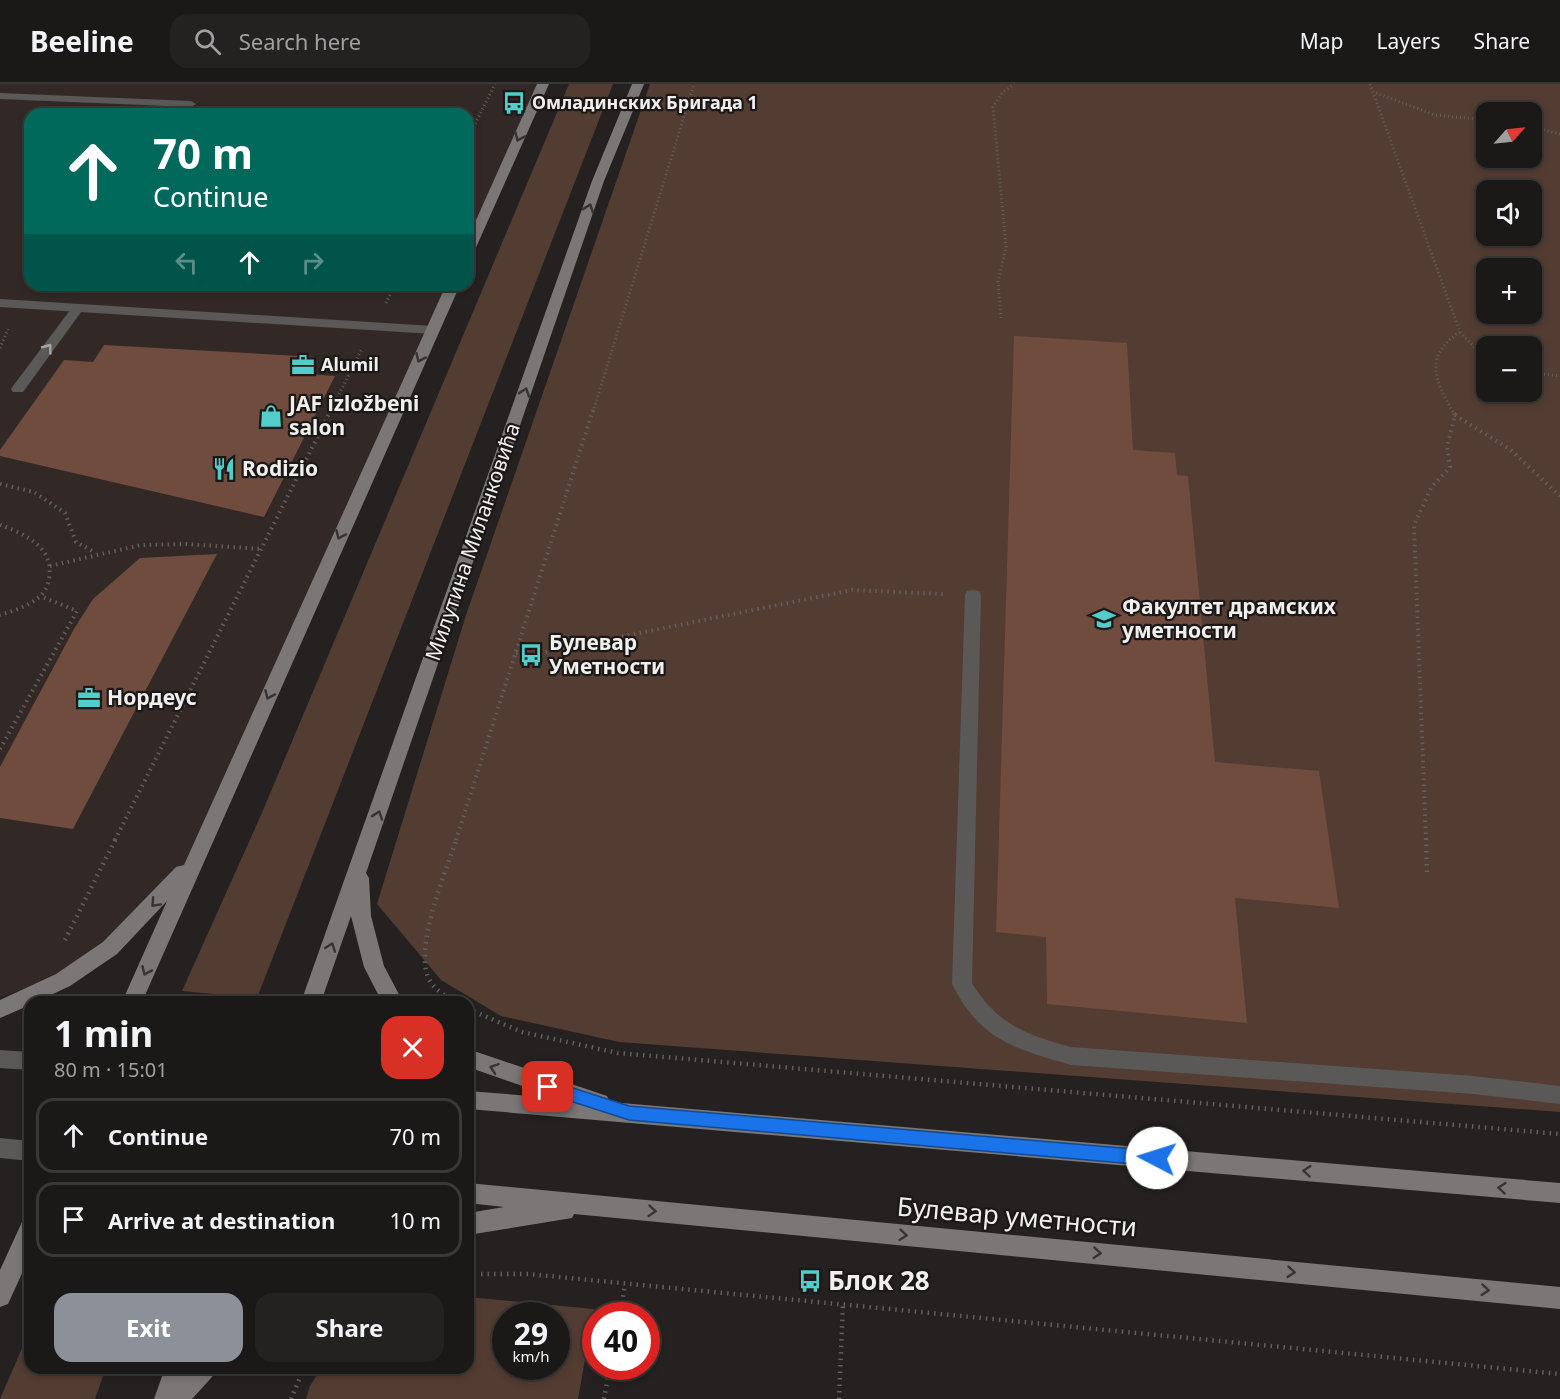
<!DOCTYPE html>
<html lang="en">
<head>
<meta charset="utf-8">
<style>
	body { margin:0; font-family:"Noto Sans",sans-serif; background:#242221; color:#f1f3f6; height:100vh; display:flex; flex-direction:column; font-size:22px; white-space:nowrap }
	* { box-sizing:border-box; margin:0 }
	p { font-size:20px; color:#a0a0a2 }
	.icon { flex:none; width:33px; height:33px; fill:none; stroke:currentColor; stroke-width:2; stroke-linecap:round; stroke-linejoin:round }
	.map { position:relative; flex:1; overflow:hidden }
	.sheet { position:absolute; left:24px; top:912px; width:450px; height:378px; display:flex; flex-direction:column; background:#1b1918; border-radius:18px; box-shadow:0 3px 9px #0003,0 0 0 2px #393837 }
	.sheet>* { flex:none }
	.guide { position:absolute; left:24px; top:24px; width:450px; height:183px; border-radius:18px; box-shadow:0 3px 9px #0003,0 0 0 2px #393837; background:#00695c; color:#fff; overflow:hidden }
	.needle { width:39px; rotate:63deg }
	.tools { position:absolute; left:1476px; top:18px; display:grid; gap:12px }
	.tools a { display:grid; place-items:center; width:66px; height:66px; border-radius:12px; background:#1b1918; box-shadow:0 3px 9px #0003,0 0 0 2px #393837; font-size:30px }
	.speed { position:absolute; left:492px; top:1218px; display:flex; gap:12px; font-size:30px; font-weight:700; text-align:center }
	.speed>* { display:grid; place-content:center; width:78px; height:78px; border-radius:50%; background:#1b1918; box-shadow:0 3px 9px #0003,0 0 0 2px #393837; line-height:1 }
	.speed small { font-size:15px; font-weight:400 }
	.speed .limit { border:9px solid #d22; background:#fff; color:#111 }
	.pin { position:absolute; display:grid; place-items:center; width:51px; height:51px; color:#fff; margin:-26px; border-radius:12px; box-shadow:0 3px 9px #0006 }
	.me { position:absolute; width:66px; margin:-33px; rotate:275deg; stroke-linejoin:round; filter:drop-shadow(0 0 4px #0008) }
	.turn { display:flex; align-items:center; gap:21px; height:126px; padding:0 30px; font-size:27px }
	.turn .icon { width:78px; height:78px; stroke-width:2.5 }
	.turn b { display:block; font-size:42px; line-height:51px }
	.lanes { display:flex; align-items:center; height:57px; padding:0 30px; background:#0003; justify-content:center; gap:30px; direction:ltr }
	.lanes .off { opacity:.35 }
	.round { display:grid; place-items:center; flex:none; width:63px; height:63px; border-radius:18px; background:#242221 }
	.headline { display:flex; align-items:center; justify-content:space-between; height:102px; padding:0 30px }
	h1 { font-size:36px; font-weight:700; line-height:45px }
	.primary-button { display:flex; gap:12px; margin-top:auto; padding:12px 30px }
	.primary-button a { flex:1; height:69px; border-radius:18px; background:#8c9099; color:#fff; font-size:24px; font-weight:700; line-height:69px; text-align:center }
	.primary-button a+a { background:#242221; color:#f1f3f6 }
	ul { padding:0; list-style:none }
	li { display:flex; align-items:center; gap:18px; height:75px; margin:0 12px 9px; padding:0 18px; border:3px solid #393837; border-radius:18px }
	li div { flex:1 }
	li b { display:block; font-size:22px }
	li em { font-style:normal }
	header { display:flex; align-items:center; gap:36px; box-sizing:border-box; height:84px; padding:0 30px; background:#1b1918; border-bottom:2px solid #393837 }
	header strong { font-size:28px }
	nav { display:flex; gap:33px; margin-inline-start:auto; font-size:21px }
	.search { width:420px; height:54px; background:#242221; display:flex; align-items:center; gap:15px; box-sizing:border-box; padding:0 21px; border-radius:18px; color:#a0a0a2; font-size:22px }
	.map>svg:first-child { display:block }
</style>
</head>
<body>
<header>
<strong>Beeline</strong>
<div class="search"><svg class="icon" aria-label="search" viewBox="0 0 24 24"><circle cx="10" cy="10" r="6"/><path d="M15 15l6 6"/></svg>Search here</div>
<nav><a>Map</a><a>Layers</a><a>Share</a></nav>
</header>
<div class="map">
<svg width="1560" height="1315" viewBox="0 0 1560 1315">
	<rect width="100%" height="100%" fill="#242120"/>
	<polygon fill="#322926" points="0,0 540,0 468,162 468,30 30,30 30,201 451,201 192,773 111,857 70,883 21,906 0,913"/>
	<g fill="#533c32" fill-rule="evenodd">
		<polygon points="569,0 613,0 257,914 182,907 261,731"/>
		<path d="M650,0h910v1028l-941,-70 -118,-26 -60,-36 -64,-76 89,-289zM1486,28h46v46h-46zM1486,106h46v46h-46zM1486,184h46v46h-46zM1486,262h46v46h-46z"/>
		<path d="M468,1213l126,12 -16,90h-272l4,-13 11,-18h147zM506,1232h50v50h-50z"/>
		<polygon points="30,1246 30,1284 106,1284 95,1315 0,1315"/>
	</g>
	<g fill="#6f4c3d">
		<polygon points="1014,252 1127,259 1133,366 1175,369 1177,391 1188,392 1215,678 1319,687 1339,824 1235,814 1247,939 1047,920 1046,853 996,848"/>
		<polygon points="104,261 316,273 307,290 335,292 264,433 0,372 0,366 64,276 93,278"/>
		<polygon points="217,470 73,745 0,734 0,683 74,545 93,515 140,474"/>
	</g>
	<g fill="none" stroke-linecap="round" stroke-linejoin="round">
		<g stroke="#625f5e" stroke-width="3" stroke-dasharray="1 3" stroke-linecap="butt">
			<polyline points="1370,0 1460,248 1480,269 1486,272"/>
			<polyline points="1376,9 1435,31 1486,36"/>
			<polyline points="1532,43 1560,50"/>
			<polyline points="468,54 495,0"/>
			<polyline points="386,219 395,201"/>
			<polyline points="1001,234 998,198 1006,163 993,23 1002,9 1014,0"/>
			<polyline points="0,264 8,245"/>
			<polyline points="1532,289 1560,292"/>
			<polyline points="330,328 362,265"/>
			<polyline points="593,328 694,0"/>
			<path d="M1453,328c-19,-32 -29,-57 7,-80"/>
		</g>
		<g stroke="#625f5e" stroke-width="4" stroke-dasharray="1.5 4.5" stroke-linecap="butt">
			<polyline points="1455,331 1511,366 1560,412"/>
			<polyline points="0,400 34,408 65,429 76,458 96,469"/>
			<path d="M0,441c23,8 55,22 49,53 -1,7 -4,15 -11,20 -10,8 -25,13 -38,17"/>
			<polyline points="50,482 141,461 186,460 262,465"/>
			<polyline points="516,569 531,571 852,506 943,510"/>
			<polyline points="0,665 77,527 40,512"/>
			<polyline points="115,756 331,326"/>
			<polyline points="456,756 593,326"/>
			<polyline points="1426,756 1414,441 1431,404 1450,383 1447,363 1455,331 1452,326"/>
		</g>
		<g stroke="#625f5e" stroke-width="4.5" stroke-dasharray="1.5 5" stroke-linecap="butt">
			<polyline points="1426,754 1427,792"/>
			<polyline points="65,856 116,754"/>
			<path d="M455,918c-9,-6 -19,-11 -25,-21 -18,-30 16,-110 27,-143"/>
			<polyline points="468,925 522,948 618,969 1560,1050"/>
			<polyline points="468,1190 528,1190 1560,1290"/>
			<polyline points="620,1232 625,1200"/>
			<polyline points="291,1315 304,1284"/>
			<polyline points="604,1315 610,1282"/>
			<polyline points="839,1315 843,1220"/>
		</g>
		<g fill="#5a5958" fill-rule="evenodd">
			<polygon points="0,9 191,17 196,20 191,23 0,15"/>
			<polygon points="78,220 84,224 23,308 13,308 11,305 13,302 74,221"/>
		</g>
		<g fill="#5a5958" fill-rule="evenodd">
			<polygon points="0,215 433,242 440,246 433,250 0,223"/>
			<path d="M973,506l6,1 2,4 -9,388c25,41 54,52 99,64l402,29 87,10v18l-87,-10 -402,-29c-56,-16 -91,-25 -119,-81l13,-389 2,-4z"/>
			<polygon points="0,966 30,968 30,986 0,984"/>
			<polygon points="0,1054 30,1057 30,1077 0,1074"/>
		</g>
		<g fill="#7a7776" fill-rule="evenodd">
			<polygon points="537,0 549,0 474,168 468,172 468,154"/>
			<polygon points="632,0 644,0 604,97 366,789 369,794 371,832 384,882 403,918 382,918 364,883 351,832 321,918 301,918 592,97"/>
			<polygon points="446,201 460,201 142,918 122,918 167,817 117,870 70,902 36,918 30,918 30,921 0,934 0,916 56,890 103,858 176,783 184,781"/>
			<polygon points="468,965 607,1012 610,1018 1560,1099 1560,1119 468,1025 468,1007 557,1014 468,983"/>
			<polygon points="468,1099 1560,1203 1560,1225 574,1130 572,1134 468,1151 468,1129 504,1123 468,1119"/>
			<polygon points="30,1135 30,1172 8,1220 0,1223 0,1186 22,1138"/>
			<polygon points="165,1284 215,1284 212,1293 192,1315 154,1315"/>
		</g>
	</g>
	<defs><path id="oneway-chevron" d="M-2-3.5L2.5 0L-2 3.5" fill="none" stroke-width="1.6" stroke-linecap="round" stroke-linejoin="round" transform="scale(1.5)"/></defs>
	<g stroke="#383434">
		<use href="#oneway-chevron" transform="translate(519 53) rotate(114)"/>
		<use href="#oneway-chevron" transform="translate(589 124) rotate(-71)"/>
		<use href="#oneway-chevron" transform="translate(420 274) rotate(114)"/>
		<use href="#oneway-chevron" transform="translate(525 308) rotate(-71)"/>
		<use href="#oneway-chevron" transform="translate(340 451) rotate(114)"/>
		<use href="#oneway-chevron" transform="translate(269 611) rotate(114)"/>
		<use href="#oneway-chevron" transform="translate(378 731) rotate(-71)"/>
		<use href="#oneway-chevron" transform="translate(155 819) rotate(133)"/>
		<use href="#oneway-chevron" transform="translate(331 863) rotate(-70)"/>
		<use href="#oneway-chevron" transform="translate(146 887) rotate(114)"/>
		<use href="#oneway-chevron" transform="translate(494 984) rotate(-161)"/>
		<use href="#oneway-chevron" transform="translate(1307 1087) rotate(-175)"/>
		<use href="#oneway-chevron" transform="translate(1502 1104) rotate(-175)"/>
		<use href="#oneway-chevron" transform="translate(652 1127) rotate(5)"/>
		<use href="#oneway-chevron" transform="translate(903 1151) rotate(5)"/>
		<use href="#oneway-chevron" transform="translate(1097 1169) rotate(5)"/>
		<use href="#oneway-chevron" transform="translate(1291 1188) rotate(5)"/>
		<use href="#oneway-chevron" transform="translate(1485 1206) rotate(5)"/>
	</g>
	<use stroke="#a6a4a4" href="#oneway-chevron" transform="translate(48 264) rotate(-53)"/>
	<polygon fill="#1a73e8" stroke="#114b97" stroke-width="1.5" points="548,996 629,1022 1157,1067 1163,1069 1165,1074 1163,1080 1157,1082 629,1036 542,1008 540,1003 542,998"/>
	<defs>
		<g id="bus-bare" transform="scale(1.8)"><path d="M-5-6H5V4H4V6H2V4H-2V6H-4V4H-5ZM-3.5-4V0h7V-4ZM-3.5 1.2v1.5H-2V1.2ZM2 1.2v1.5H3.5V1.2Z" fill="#53cdca" stroke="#1b1817" stroke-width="2.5" paint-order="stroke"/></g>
		<g id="office-bare" transform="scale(1.8)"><path d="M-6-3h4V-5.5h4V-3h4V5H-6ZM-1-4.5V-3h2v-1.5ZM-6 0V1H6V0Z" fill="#53cdca" stroke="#1b1817" stroke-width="2.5" paint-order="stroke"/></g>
		<g id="shop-bare" transform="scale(1.8)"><path d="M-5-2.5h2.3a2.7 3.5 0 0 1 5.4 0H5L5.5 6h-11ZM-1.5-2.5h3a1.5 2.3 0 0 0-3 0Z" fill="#53cdca" stroke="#1b1817" stroke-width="2.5" paint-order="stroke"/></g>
		<g id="restaurant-bare" transform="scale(1.8)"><path d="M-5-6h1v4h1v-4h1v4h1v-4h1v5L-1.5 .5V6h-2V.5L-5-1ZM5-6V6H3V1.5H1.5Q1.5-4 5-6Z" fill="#53cdca" stroke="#1b1817" stroke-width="2.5" paint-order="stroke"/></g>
		<g id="university-bare" transform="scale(1.8)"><path d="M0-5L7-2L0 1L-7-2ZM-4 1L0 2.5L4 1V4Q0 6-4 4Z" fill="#53cdca" stroke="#1b1817" stroke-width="2.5" paint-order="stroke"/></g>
	</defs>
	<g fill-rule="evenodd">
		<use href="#bus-bare" x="514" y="19"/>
		<use href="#office-bare" x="303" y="281"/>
		<use href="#shop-bare" x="271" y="332"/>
		<use href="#restaurant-bare" x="224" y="385"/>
		<use href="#university-bare" x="1104" y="535"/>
		<use href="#bus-bare" x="531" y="571"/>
		<use href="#office-bare" x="89" y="614"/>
		<use href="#bus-bare" x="810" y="1197"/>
	</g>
	<g text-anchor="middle" stroke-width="4.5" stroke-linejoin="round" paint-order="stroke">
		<g font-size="18" font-weight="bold" fill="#f2f0ef" stroke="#1b1817" text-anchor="start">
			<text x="532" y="25">Омладинских Бригада 1</text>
			<text x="321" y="287">Alumil</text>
		</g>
		<g font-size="21" font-weight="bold" fill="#f2f0ef" stroke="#1b1817" text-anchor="start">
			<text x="289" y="327">JAF izložbeni<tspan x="289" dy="24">salon</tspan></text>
			<text x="242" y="392">Rodizio</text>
			<text x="1122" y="530">Факултет драмских<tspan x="1122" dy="24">уметности</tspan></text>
			<text x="549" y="566">Булевар<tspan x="549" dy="24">Уметности</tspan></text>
			<text x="107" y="621">Нордеус</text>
		</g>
		<g font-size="21" fill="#f2f0ef" stroke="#1b1817">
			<text transform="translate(473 458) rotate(-71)" y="7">Милутина Миланковића</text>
		</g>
		<g font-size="26" fill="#f2f0ef" stroke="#1b1817">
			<text transform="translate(1017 1133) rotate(5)" y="9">Булевар уметности</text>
		</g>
		<g font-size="26" font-weight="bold" fill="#f2f0ef" stroke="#1b1817" text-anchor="start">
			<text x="828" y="1206">Блок 28</text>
		</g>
	</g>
</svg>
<div class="tools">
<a><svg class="needle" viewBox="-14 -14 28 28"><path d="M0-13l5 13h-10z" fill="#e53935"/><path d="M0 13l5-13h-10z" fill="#a0a0a2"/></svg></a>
<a><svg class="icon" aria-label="sound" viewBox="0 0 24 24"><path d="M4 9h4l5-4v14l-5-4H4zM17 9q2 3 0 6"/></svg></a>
<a>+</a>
<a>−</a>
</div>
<div class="speed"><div>29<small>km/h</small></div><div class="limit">40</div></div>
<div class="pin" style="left:548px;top:1003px;background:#d93025"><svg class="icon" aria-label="arrive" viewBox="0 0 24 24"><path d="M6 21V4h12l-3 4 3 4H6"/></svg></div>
<svg class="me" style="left:1157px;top:1074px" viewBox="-20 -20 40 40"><circle r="19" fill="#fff"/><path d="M0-13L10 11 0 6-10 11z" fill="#1a73e8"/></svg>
<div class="guide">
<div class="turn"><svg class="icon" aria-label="ahead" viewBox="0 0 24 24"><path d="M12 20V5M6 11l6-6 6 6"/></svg><div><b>70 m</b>Continue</div></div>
<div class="lanes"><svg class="icon off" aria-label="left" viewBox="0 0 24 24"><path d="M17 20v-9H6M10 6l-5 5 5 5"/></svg><svg class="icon" aria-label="ahead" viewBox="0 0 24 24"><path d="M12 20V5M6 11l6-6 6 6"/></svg><svg class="icon off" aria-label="right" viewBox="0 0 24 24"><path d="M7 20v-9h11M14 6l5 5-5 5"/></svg></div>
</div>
<section class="sheet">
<div class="headline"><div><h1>1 min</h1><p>80 m · 15:01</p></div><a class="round" style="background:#d93025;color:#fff"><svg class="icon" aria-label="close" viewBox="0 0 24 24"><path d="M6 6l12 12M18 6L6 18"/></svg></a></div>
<ul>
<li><svg class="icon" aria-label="ahead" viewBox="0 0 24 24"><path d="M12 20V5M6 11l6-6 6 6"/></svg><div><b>Continue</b></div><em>70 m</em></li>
<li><svg class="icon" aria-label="arrive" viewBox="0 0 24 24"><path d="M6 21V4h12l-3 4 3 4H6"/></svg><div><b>Arrive at destination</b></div><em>10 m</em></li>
</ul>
<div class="primary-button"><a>Exit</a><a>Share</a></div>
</section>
</div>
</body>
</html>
